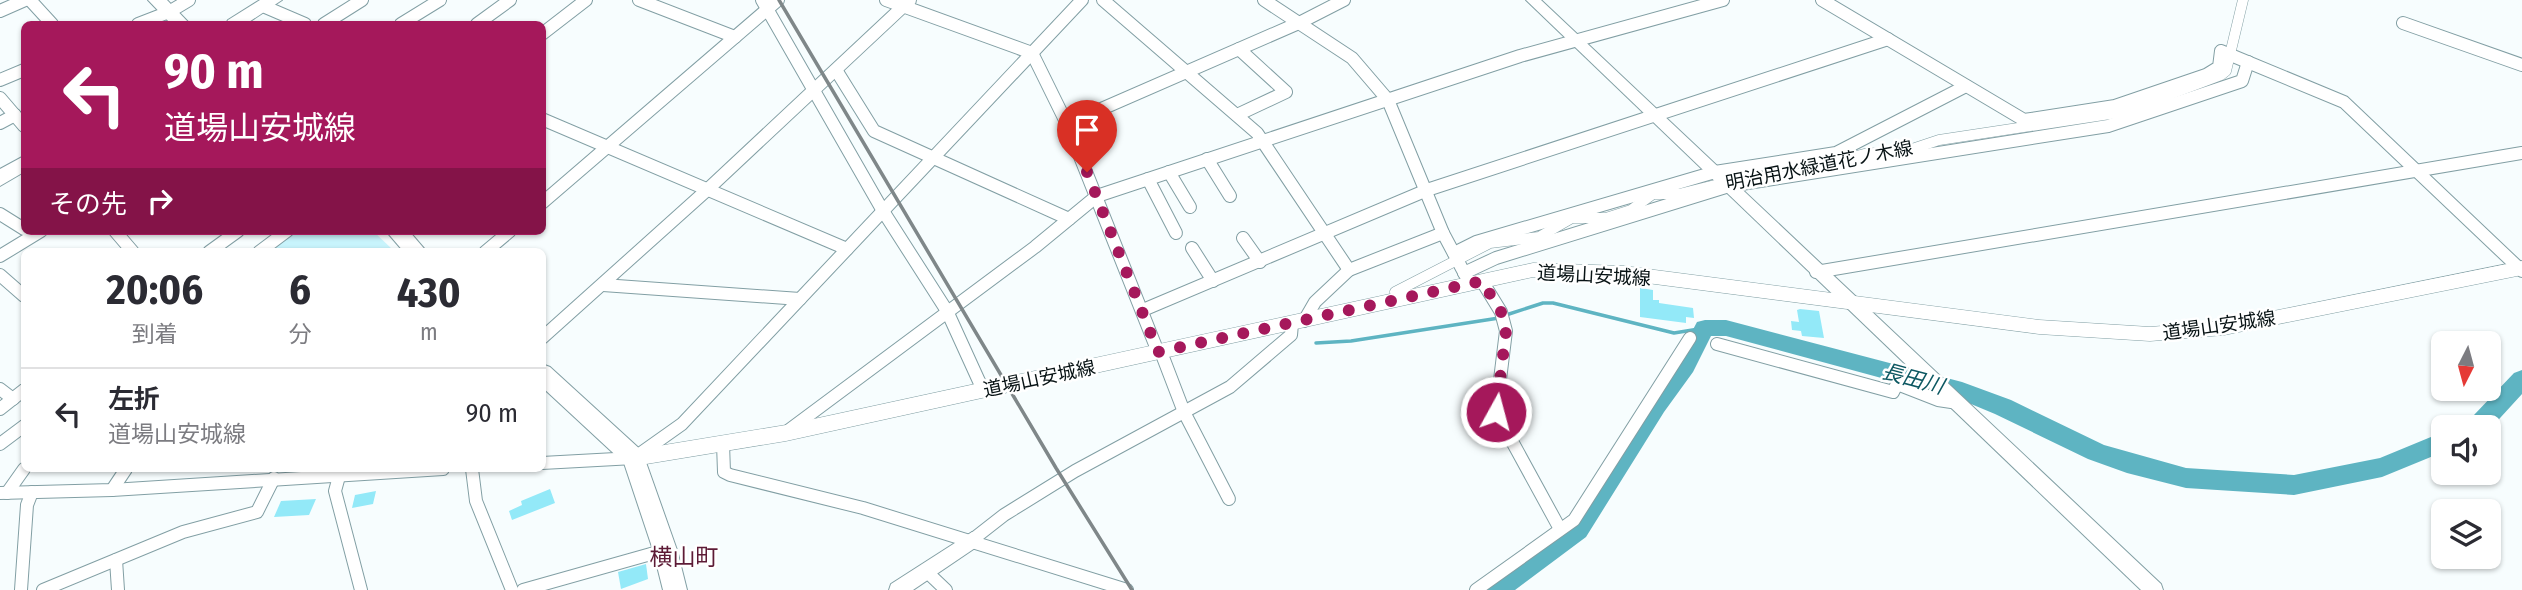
<!DOCTYPE html>
<html lang="ja">
<head>
<meta charset="utf-8">
<style>
	body { margin:0; font-family:"Fira Sans Condensed","Noto Sans JP",sans-serif; background:#f7f7f7; color:#2b2b33; height:100vh; display:flex; flex-direction:column; font-size:26px; white-space:nowrap }
	* { box-sizing:border-box; margin:0 }
	p { font-size:23px; color:#7c7c81 }
	.icon { flex:none; width:38px; height:38px; fill:none; stroke:currentColor; stroke-width:2; stroke-linecap:round; stroke-linejoin:round }
	.map { position:relative; flex:1; overflow:hidden }
	.side { position:absolute; left:21px; top:248px; width:525px; height:224px; display:flex; flex-direction:column; background:#fff; border-radius:10px; box-shadow:0 2px 5px #0004 }
	.side>* { flex:none }
	.top-card { position:absolute; left:21px; top:21px; width:525px; height:214px; border-radius:10px; box-shadow:0 2px 5px #0004; background:#a5185b; color:#fff; overflow:hidden }
	.needle { width:46px; rotate:186deg }
	.tools { position:absolute; left:2431px; top:331px; display:grid; gap:14px }
	.tools a { display:grid; place-items:center; width:70px; height:70px; border-radius:10px; background:#fff; box-shadow:0 2px 5px #0004; font-size:35px }
	.pin { position:absolute; display:grid; place-items:center; width:60px; height:60px; color:#fff; margin:-72px -30px; border-radius:50% 50% 50% 0; rotate:-45deg; box-shadow:0 0 7px #0007 }
	.pin .icon { rotate:45deg }
	.me { position:absolute; width:77px; margin:-38px; rotate:7deg; stroke-linejoin:round; filter:drop-shadow(0 0 5px #0008) }
	.turn { display:flex; align-items:center; gap:24px; height:147px; padding:0 28px; font-size:32px }
	.turn .icon { width:91px; height:91px; stroke-width:2.5 }
	.turn b { display:block; font-size:49px; line-height:60px }
	.then { display:flex; align-items:center; height:66px; padding:0 28px; background:#0003; gap:14px; font-size:26px }
	.eta { display:flex; justify-content:space-evenly; align-items:center; height:119px; text-align:center }
	.eta b { font-size:42px; font-weight:700; line-height:49px }
	ul { padding:0; list-style:none }
	li { display:flex; align-items:center; gap:21px; height:91px; padding:0 28px; border-top:2px solid #e1e1e2 }
	li div { flex:1 }
	li b { display:block; font-size:26px }
	li em { font-style:normal }
	.map>svg:first-child { display:block }
</style>
</head>
<body>
<div class="map">
<svg width="2522" height="590" viewBox="0 0 2522 590">
	<rect width="100%" height="100%" fill="#f7fdfe"/>
	<polygon fill="#c8f4fc" points="294,231 373,231 392,249 388,252 266,252"/>
	<g fill="none" stroke-linecap="round" stroke-linejoin="round">
		<g stroke="#5eb4c2" stroke-width="3.5">
			<polyline points="1506,315 1543,303 1553,303 1674,333 1705,328"/>
			<polyline points="1316,343 1351,341 1499,318"/>
		</g>
		<g fill="#5eb4c2" fill-rule="evenodd">
			<polygon points="1705,320 1726,320 1962,382 2011,400 2104,445 2186,468 2294,475 2380,458 2443,432 2443,452 2382,477 2294,495 2186,488 2127,473 2088,459 1995,414 1959,399 1726,336 1711,336 1693,372 1664,412 1586,537 1515,590 1484,590 1487,582 1570,523 1648,398 1677,360 1697,322"/>
			<polygon points="2522,370 2522,394 2490,429 2461,427 2464,420 2474,415 2514,373"/>
		</g>
	</g>
	<g fill="#93e9f8">
		<polygon points="1640,288 1653,290 1653,300 1659,300 1659,303 1693,308 1694,318 1686,317 1686,323 1640,317"/>
		<polygon points="1800,309 1819,311 1824,338 1802,336 1801,331 1792,330 1791,321 1799,322 1797,310"/>
		<polygon points="550,489 555,503 512,520 509,511 522,505 521,501"/>
		<polygon points="376,491 373,504 352,508 355,495"/>
		<polygon points="316,499 309,515 274,517 281,501"/>
		<polygon points="646,564 648,579 621,589 618,572"/>
	</g>
	<g fill="none" stroke-linecap="round" stroke-linejoin="round">
		<g stroke="#829fa4" stroke-width="11">
			<g id="pedestrian">
				<polyline points="1819,166 1868,153 1897,154 1939,140 2123,112 2221,75 2226,71 2243,0"/>
				<polyline points="1395,292 1490,243 1539,237 1572,218 1606,218 1631,210 1653,194 1679,194 1715,185"/>
			</g>
		</g>
		<g stroke="#829fa4" stroke-width="14">
			<g id="minor">
				<polyline points="30,0 52,24"/>
				<polyline points="639,0 735,37"/>
				<polyline points="762,0 883,211 947,311 983,390"/>
				<polyline points="886,0 1032,53 1067,124 1158,352"/>
				<polyline points="1103,0 1257,133 1349,270 1443,233"/>
				<polyline points="1264,0 1352,58 1388,100 1443,233 1468,280"/>
				<polyline points="1822,0 2024,120 2115,106 2206,75 2219,67 2221,51 2344,102 2522,271"/>
				<polyline points="263,6 305,24"/>
				<polyline points="0,11 25,0"/>
				<polyline points="2403,23 2522,65"/>
				<polyline points="138,24 169,12 189,0"/>
				<polyline points="324,24 362,0"/>
				<polyline points="401,24 440,0"/>
				<polyline points="477,24 510,0"/>
				<polyline points="542,34 586,0"/>
				<polyline points="836,70 874,131 1069,219"/>
				<polyline points="0,80 24,70"/>
				<polyline points="0,98 24,126"/>
				<polyline points="1237,115 1286,92 1239,49"/>
				<polyline points="542,119 847,249"/>
				<polyline points="0,123 15,115"/>
				<polyline points="1067,124 1301,22 1344,0"/>
				<polyline points="1207,159 1230,196"/>
				<polyline points="1169,172 1190,207"/>
				<polyline points="1148,179 1176,233"/>
				<polyline points="542,203 778,0"/>
				<polyline points="0,214 24,229"/>
				<polyline points="115,231 133,252"/>
				<polyline points="1243,238 1260,262"/>
				<polyline points="1192,248 1213,281"/>
				<polyline points="209,252 238,231"/>
				<polyline points="259,252 287,231"/>
				<polyline points="485,252 510,231"/>
				<polyline points="1454,253 1476,242 1715,172 1836,153 1966,86"/>
				<polyline points="0,256 41,231"/>
				<polyline points="1816,272 2522,153"/>
				<polyline points="1464,273 1496,258 1729,186 2108,126 2242,81 2248,62"/>
				<polyline points="0,275 24,296"/>
				<polyline points="1482,281 1501,312 1506,331 1496,412 1560,529"/>
				<polyline points="603,285 800,299"/>
				<polyline points="1143,310 1427,190 1888,39"/>
				<polyline points="1304,321 1315,302 1349,270"/>
				<polyline points="542,338 707,190 910,0"/>
				<polyline points="1717,344 1893,392 1897,384 1938,400 1958,403"/>
				<polyline points="1161,352 1184,412 1229,499"/>
				<polyline points="0,389 13,399"/>
				<polyline points="0,409 24,390"/>
				<polyline points="789,430 1035,247 1097,196 1520,56 1723,0"/>
				<polyline points="0,444 24,426"/>
				<polyline points="723,444 724,472 730,475 863,508 1127,590"/>
				<polyline points="542,463 634,458 682,424 1082,0"/>
				<polyline points="341,469 335,491 361,590"/>
				<polyline points="472,469 476,501 512,590"/>
				<polyline points="112,490 126,469"/>
				<polyline points="0,493 112,490 443,469"/>
				<polyline points="7,493 24,469"/>
				<polyline points="972,540 1004,515 1075,471 1230,387 1291,335 1292,324"/>
				<polyline points="116,560 118,590"/>
				<polyline points="926,571 946,590"/>
				<polyline points="21,590 27,505 32,492"/>
				<polyline points="43,590 183,532 257,512 274,478"/>
				<polyline points="523,590 665,550"/>
				<polyline points="1476,590 1574,520 1690,338"/>
			</g>
		</g>
		<g stroke="#829fa4" stroke-width="2">
			<g id="tertiary">
				<polygon points="1526,0 1541,0 2161,584 2163,590 2141,590"/>
				<polygon points="972,532 978,534 981,540 978,546 913,590 889,590 891,584"/>
			</g>
		</g>
		<g stroke="#829fa4" stroke-width="1">
			<polygon id="secondary" points="2522,261 2522,275 2224,335 2150,341 2039,334 1624,280 1533,277 786,441 634,466 627,464 624,458 627,452 634,450 786,425 1533,263 1624,266 2039,320 2150,327 2224,321"/>
		</g>
		<g stroke="#829fa4" stroke-width="2">
			<g id="primary">
				<polygon points="148,0 167,0 190,24 171,24"/>
				<polygon points="260,0 282,0 246,24 226,24 228,20"/>
				<polygon points="24,156 24,172 0,186 0,169"/>
				<polygon points="386,231 409,231 427,252 404,252"/>
				<polygon points="542,364 550,367 642,451 677,550 687,590 663,590 653,550 624,463 542,387"/>
			</g>
		</g>
		<use href="#pedestrian" stroke="#fff" stroke-width="10"/>
		<use href="#minor" stroke="#fff" stroke-width="12"/>
		<use href="#tertiary" fill="#fff" fill-rule="evenodd"/>
		<use href="#secondary" fill="#fff" fill-rule="evenodd"/>
		<use href="#primary" fill="#fff" fill-rule="evenodd"/>
		<polyline stroke="#7f8789" stroke-width="3.5" points="779,0 1056,468 1132,590"/>
	</g>
	<g fill="none" stroke-linecap="round" stroke-linejoin="round">
		<polyline stroke="#a5185b" stroke-width="12" stroke-dasharray="0 21.6" points="1087,172 1158,352 1482,281 1501,312 1506,331 1496,412"/>
	</g>
	<g text-anchor="middle" stroke-width="5" stroke-linejoin="round" paint-order="stroke">
		<g font-size="19" fill="#081315" stroke="#fff">
			<text transform="translate(1819 165) rotate(-11)" y="7">明治用水緑道花ノ木線</text>
			<text transform="translate(1594 275) rotate(3)" y="7">道場山安城線</text>
			<text transform="translate(2219 325) rotate(-8)" y="7">道場山安城線</text>
			<text transform="translate(1039 378) rotate(-12)" y="7">道場山安城線</text>
		</g>
		<g font-size="21" font-style="italic" fill="#0d5862" stroke="#fff">
			<text transform="translate(1913 379) rotate(15)" y="7">長田川</text>
		</g>
		<g font-size="23" fill="#5d1b36" stroke="#fff">
			<text x="684" y="565">横山町</text>
		</g>
	</g>
</svg>
<div class="tools">
<a><svg class="needle" viewBox="-14 -14 28 28"><path d="M0-13l5 13h-10z" fill="#e53935"/><path d="M0 13l5-13h-10z" fill="#7c7c81"/></svg></a>
<a><svg class="icon" aria-label="sound" viewBox="0 0 24 24"><path d="M4 9h4l5-4v14l-5-4H4zM17 9q2 3 0 6"/></svg></a>
<a><svg class="icon" aria-label="layers" viewBox="0 0 24 24"><path d="M12 4l9 5-9 5-9-5zM3 14l9 5 9-5"/></svg></a>
</div>
<div class="pin" style="left:1087px;top:172px;background:#d93025"><svg class="icon" aria-label="arrive" viewBox="0 0 24 24"><path d="M6 21V4h12l-3 4 3 4H6"/></svg></div>
<svg class="me" style="left:1496px;top:412px" viewBox="-20 -20 40 40"><circle r="17" fill="#a5185b" stroke="#fff" stroke-width="3"/><path d="M0-11L8 9 0 5-8 9z" fill="#fff"/></svg>
<div class="top-card">
<div class="turn"><svg class="icon" aria-label="left" viewBox="0 0 24 24"><path d="M17 20v-9H6M10 6l-5 5 5 5"/></svg><div><b>90 m</b>道場山安城線</div></div>
<div class="then">その先<svg class="icon" aria-label="right" viewBox="0 0 24 24"><path d="M7 20v-9h11M14 6l5 5-5 5"/></svg></div>
</div>
<section class="side">
<div class="eta">
<div><b>20:06</b><p>到着</p></div>
<div><b>6</b><p>分</p></div>
<div><b>430</b><p>m</p></div>
</div>
<ul>
<li><svg class="icon" aria-label="left" viewBox="0 0 24 24"><path d="M17 20v-9H6M10 6l-5 5 5 5"/></svg><div><b>左折</b><p>道場山安城線</p></div><em>90 m</em></li>
</ul>
</section>
</div>
</body>
</html>
